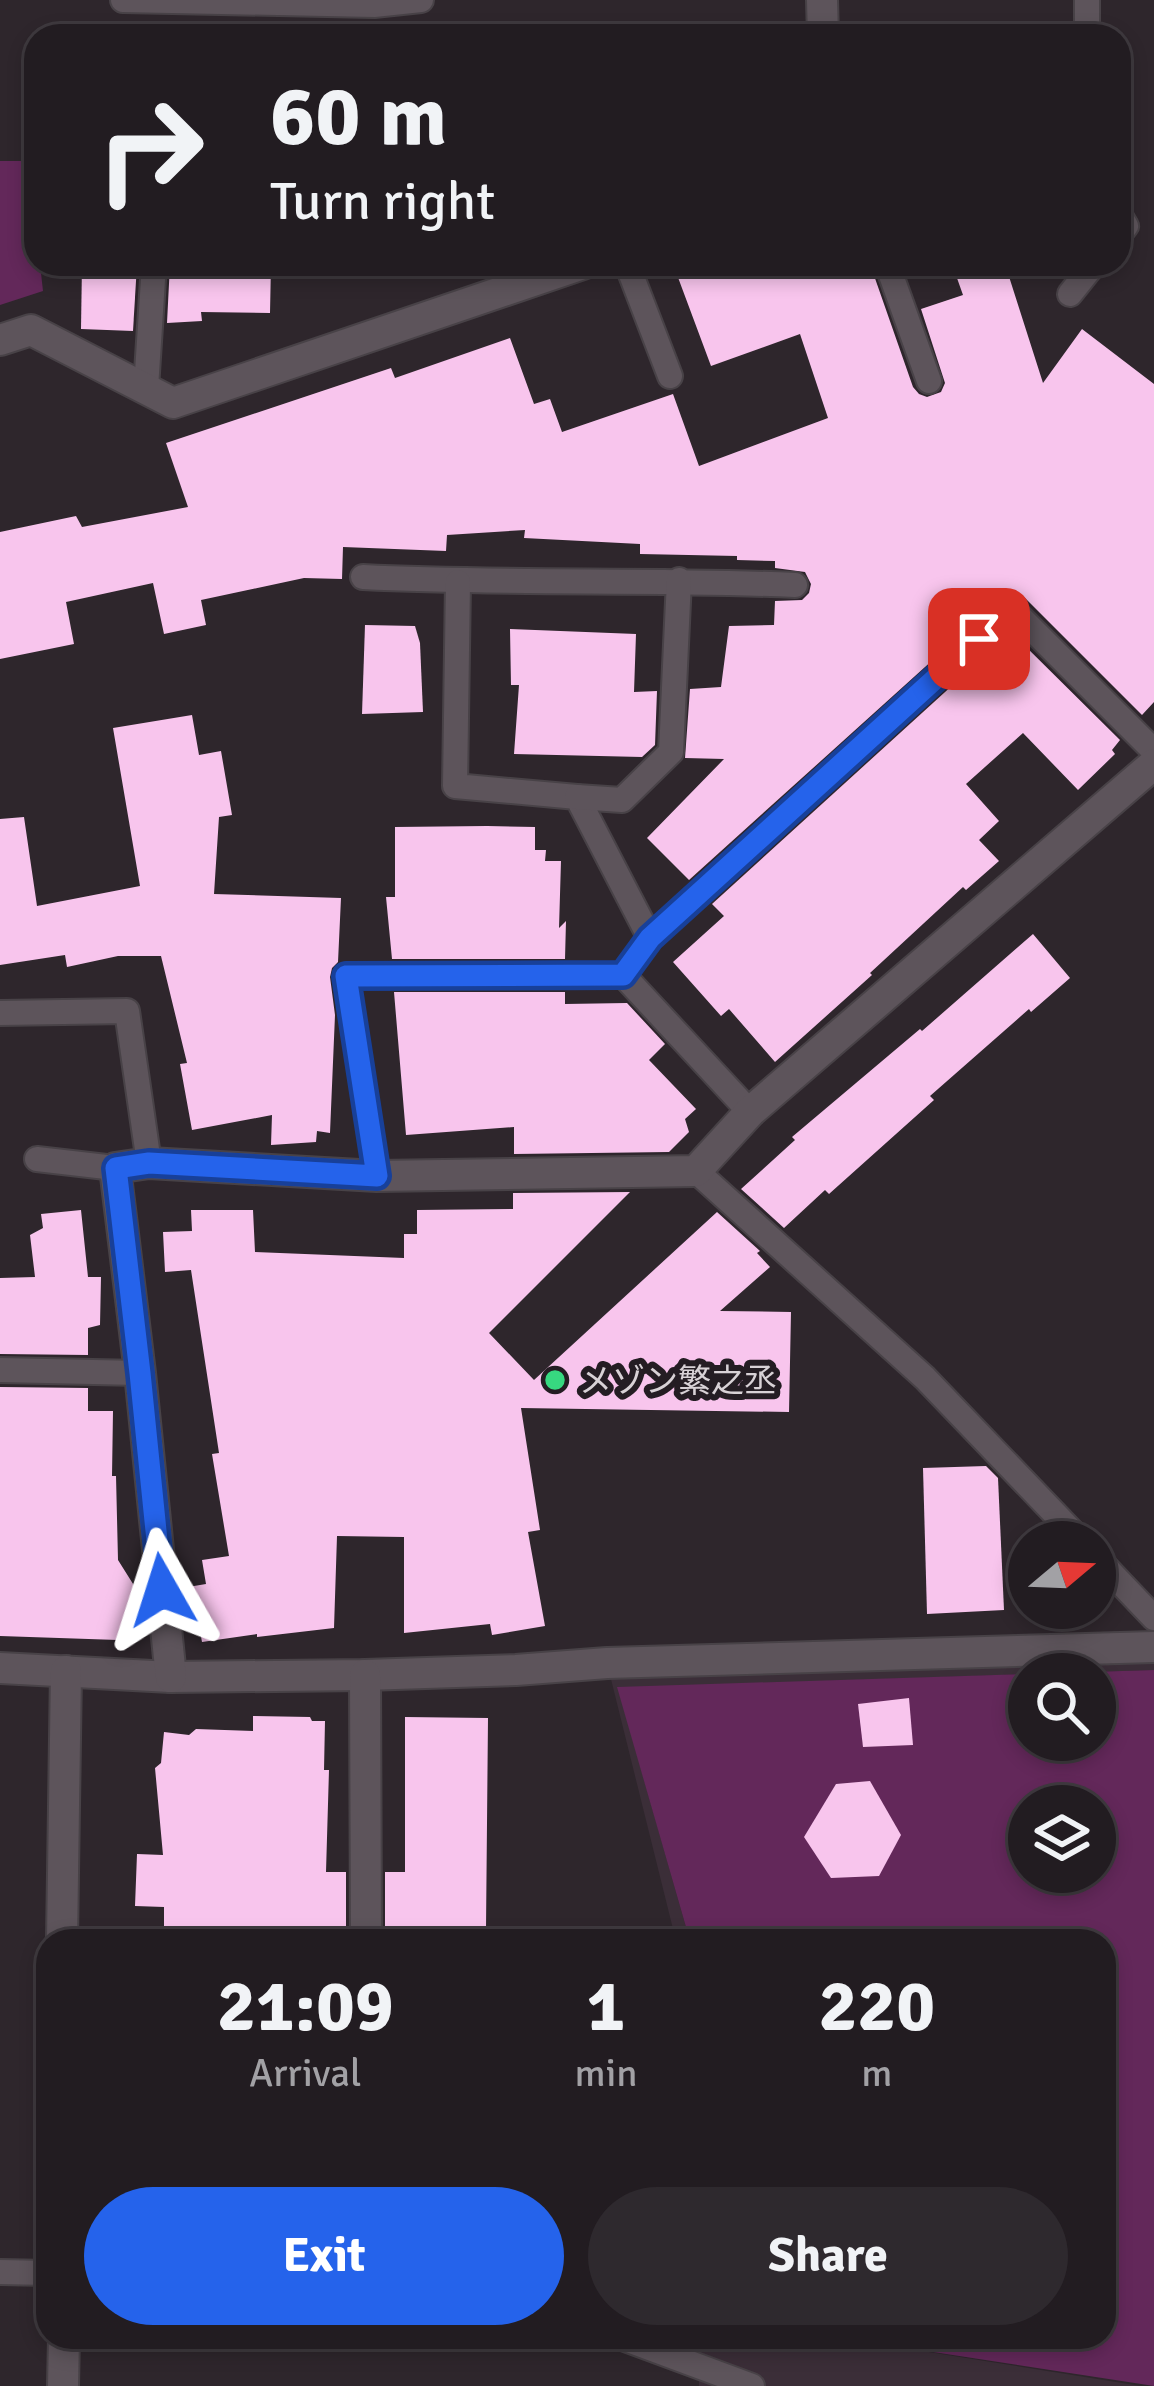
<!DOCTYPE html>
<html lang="en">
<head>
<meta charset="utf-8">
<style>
	body { margin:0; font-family:Signika,"Noto Sans JP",sans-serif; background:#2e292e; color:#f1f3f6; height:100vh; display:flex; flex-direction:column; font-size:45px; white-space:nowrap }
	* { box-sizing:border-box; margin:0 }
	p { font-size:39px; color:#a2a1a5 }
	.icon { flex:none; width:66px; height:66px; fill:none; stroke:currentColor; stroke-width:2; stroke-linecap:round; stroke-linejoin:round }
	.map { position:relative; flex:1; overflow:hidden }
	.details { position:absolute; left:36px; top:1929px; width:1080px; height:420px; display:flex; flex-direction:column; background:#221c21; border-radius:36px; box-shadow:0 6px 18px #0003,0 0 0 3px #3f3a3f }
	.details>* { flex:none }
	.top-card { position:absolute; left:24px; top:24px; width:1107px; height:252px; border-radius:36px; box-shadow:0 6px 18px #0003,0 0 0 3px #3f3a3f; background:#221c21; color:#f1f3f6; overflow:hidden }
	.needle { width:78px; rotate:71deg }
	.fabs { position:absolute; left:1008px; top:1521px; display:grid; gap:24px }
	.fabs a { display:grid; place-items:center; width:108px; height:108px; border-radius:50%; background:#221c21; box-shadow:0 6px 18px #0003,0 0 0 3px #3f3a3f; font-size:60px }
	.pin { position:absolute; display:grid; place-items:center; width:102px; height:102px; color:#fff; margin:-51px; border-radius:24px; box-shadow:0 6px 18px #0006 }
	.me { position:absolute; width:132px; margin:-66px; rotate:354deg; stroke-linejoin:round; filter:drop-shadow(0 0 9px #0008) }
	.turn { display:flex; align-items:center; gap:42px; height:252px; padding:0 48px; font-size:54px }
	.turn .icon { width:156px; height:156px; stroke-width:2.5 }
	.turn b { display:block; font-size:84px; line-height:102px }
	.eta { display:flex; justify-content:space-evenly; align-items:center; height:204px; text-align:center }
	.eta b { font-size:72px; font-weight:800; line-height:84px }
	.action { display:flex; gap:24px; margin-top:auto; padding:24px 48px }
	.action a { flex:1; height:138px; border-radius:72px; background:#2563eb; color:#fff; font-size:48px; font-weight:800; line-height:138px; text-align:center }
	.action a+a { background:#2e292e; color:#f1f3f6 }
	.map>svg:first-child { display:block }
</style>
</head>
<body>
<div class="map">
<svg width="1154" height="2386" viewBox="0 0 1154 2386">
	<rect width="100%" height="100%" fill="#2e262c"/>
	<g fill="#3b2e38">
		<polygon points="1154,1647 1154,1670 618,1688 690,1941 676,1941 607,1663"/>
		<polygon points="699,2337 835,2337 1141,2386 699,2386"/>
	</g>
	<g fill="#63285a" fill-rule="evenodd">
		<polygon points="0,161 28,161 36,232 36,264 40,264 43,291 0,305"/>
		<path d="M1154,1670v716l-319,-49h269v-396h-414l-73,-254zM1029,1674h66v66h-66zM1029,1806h66v66h-66z"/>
	</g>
	<g fill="#f8c5ed">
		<polygon points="82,264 137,264 133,331 81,329"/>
		<polygon points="170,264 271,264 270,313 201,312 202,321 167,323"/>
		<polygon points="673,264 870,264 913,387 919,394 927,397 941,392 945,383 921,309 963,295 952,264 1005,264 1043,383 1082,329 1154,384 1154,702 1142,715 1024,597 1015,593 1007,593 689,880 647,838 724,759 685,758 690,689 721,687 729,626 774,625 775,601 802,600 809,593 811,584 805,572 775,568 775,561 737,560 737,556 640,554 640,544 524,538 525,530 447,535 446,551 343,547 342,579 304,578 201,600 206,625 164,634 153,583 66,602 74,644 0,659 0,532 76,516 82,527 188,507 166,443 391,368 395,378 510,338 534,404 550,399 562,432 673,394 699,466 828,418 800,334 711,366"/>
		<polygon points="365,625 415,626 420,643 423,712 362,714"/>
		<polygon points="510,629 636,634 634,692 657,691 655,745 642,757 514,754 519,685 511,685"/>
		<polygon points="1011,632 1120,740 1112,750 1115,754 1078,790 1023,733 966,784 999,821 979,840 999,861 966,890 963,887 870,973 872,975 775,1062 729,1009 721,1016 673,962 724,916 712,904"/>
		<polygon points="192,715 199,755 221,751 232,815 219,817 214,894 341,898 338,962 332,968 330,977 335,1015 330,1133 317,1131 316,1142 271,1145 272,1115 192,1130 180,1064 187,1063 161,956 118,956 67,967 65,955 0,965 0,819 24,817 37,906 140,886 113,728"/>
		<polygon points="487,826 535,827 535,850 546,850 545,861 561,861 559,928 566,921 565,959 392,959 386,897 395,897 395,827"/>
		<polygon points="1033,934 1070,978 1031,1012 1029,1009 930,1096 934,1100 829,1194 825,1190 784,1228 741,1189 795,1140 792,1137 920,1029 922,1031"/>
		<polygon points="394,992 565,992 565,1004 627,1003 665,1044 649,1060 696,1109 685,1119 689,1132 669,1152 514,1154 514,1127 406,1135"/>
		<polygon points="630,1192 489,1333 534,1380 717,1212 760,1251 757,1253 770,1267 720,1311 791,1312 789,1412 521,1408 540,1530 528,1532 545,1626 492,1635 490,1624 404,1633 404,1537 337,1536 334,1628 257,1637 257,1634 202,1642 198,1620 185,1623 182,1588 206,1584 202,1560 229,1556 212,1454 219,1453 191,1270 165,1272 163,1232 192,1231 191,1210 253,1210 255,1252 404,1258 404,1234 417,1234 417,1210 513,1209 513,1193"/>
		<polygon points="81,1210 88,1277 101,1277 100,1325 88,1328 88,1355 0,1354 0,1278 35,1277 30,1235 43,1228 41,1214"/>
		<polygon points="0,1387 88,1388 88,1411 113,1411 112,1476 116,1476 118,1560 140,1595 143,1594 147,1633 118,1640 0,1636"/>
		<polygon points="986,1466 998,1478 1004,1610 927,1614 923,1468"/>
		<polygon points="909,1698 913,1745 863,1747 858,1704"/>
		<polygon points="253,1716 310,1717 312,1721 325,1721 324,1770 329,1770 326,1872 346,1872 346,1927 220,1926 220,1941 164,1941 164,1907 135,1906 137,1854 163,1855 155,1768 161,1763 164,1732 189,1735 196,1729 253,1731"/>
		<polygon points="405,1717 488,1718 486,1929 405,1933 405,1928 385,1928 385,1872 405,1872"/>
		<polygon points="870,1781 901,1835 879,1876 831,1878 804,1837 836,1784"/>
	</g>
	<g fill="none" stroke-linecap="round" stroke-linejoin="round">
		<g stroke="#484247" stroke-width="28">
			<g id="service">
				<polyline points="123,0 374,5 421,0"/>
				<polyline points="1087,36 1087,0"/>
				<polyline points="1119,214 1126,226 1119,235"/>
				<polyline points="627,264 670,376"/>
				<polyline points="887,264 929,381"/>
				<polyline points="1070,294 1094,264"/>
				<polyline points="146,388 154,264"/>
				<path d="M363,577c144,7 288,2 432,8"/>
				<polyline points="458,582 455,786 577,797 650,938"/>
				<polyline points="577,797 622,800 671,752 679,580"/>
				<polyline points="0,1013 127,1011 149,1163"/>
				<polyline points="750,1112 623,975 650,938 1012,609 1154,751"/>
				<polyline points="37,1159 115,1168"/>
				<polyline points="696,1171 925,1378 1082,1542"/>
				<polyline points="377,1176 346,976 623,975"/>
				<polyline points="0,1370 140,1373"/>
				<polyline points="1095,1556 1154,1618"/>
				<polyline points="0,2272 48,2273"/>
				<polyline points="620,2337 752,2386"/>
			</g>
		</g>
		<g stroke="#484247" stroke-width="34">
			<g id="minor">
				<polyline points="822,0 823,36"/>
				<polyline points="0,340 31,330 173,403 583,264"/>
				<polyline points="0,1668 171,1677 365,1675 516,1670 607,1663 1154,1647"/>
				<polyline points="365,1675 366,1941"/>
				<polyline points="171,1677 140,1373 115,1168 149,1163 377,1176 696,1171 750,1112 1154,764"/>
				<polyline points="62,1941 66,1671"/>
				<polyline points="63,2386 64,2337"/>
			</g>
		</g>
		<use href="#service" stroke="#5d545b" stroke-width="24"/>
		<use href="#minor" stroke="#5d545b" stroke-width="30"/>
	</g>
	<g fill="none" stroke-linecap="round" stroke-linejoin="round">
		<g stroke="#184099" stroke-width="30">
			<polyline id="route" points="162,1590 140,1373 116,1168 149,1163 377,1176 346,976 623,975 650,938 979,639"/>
		</g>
		<use href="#route" stroke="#2563eb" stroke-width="21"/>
	</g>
	<circle fill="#37d880" stroke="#241d23" stroke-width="4.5" cx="555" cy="1380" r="12"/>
	<g text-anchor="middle" stroke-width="12" stroke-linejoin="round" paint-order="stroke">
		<g font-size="33" fill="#d8d2d6" stroke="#241d23" text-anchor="start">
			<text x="579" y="1392">メゾン繁之丞</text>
		</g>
	</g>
</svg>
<div class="fabs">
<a><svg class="needle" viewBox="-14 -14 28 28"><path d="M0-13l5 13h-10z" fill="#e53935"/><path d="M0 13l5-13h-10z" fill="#a2a1a5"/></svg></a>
<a><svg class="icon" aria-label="search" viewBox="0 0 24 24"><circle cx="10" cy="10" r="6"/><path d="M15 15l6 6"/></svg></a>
<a><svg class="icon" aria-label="layers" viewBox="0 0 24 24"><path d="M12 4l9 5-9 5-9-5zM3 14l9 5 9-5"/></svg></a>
</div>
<div class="pin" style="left:979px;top:639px;background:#d93025"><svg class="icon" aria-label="arrive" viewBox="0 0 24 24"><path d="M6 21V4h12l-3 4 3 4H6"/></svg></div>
<svg class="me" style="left:162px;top:1590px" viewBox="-20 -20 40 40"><path d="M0-17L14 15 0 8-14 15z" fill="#2563eb" stroke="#fff" stroke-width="4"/></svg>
<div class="top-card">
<div class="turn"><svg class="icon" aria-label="right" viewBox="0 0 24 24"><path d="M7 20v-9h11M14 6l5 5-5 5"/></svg><div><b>60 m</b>Turn right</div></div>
</div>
<section class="details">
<div class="eta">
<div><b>21:09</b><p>Arrival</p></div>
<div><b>1</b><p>min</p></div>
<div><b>220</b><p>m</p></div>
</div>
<div class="action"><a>Exit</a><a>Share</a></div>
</section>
</div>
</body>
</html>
